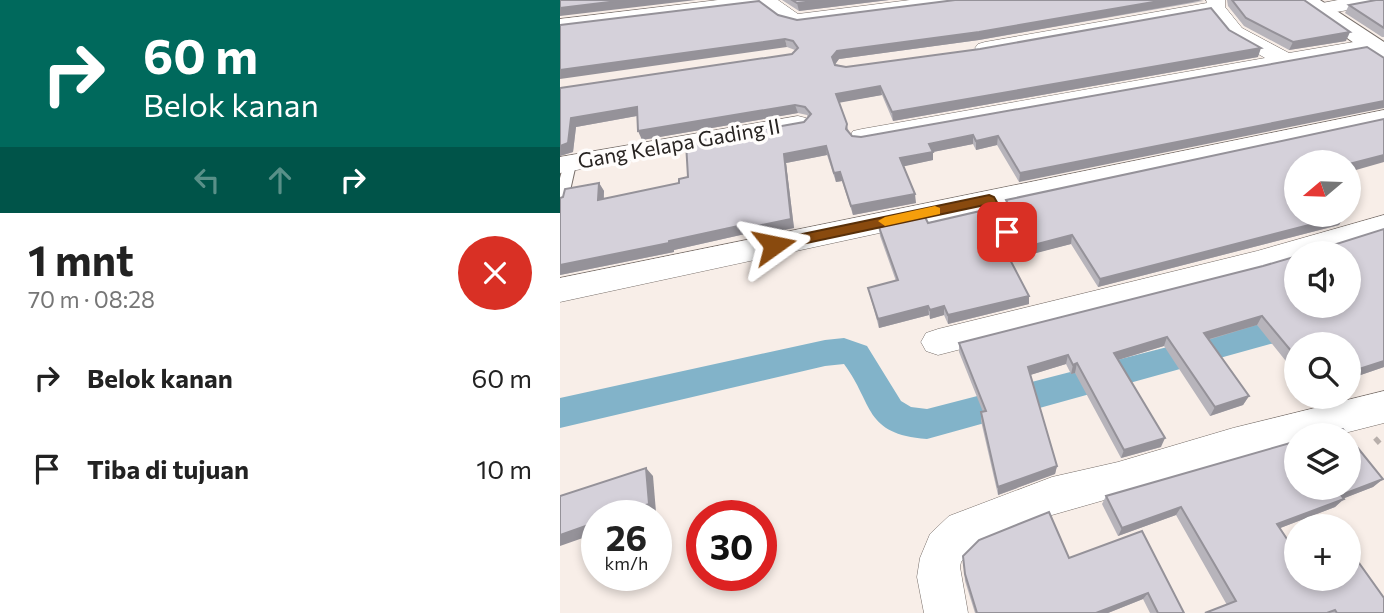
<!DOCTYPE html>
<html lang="id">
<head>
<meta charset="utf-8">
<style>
	body { margin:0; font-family:Commissioner,sans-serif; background:#f2f2f2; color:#222; height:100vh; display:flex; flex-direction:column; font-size:26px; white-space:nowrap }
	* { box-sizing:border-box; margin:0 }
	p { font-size:23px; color:#767676 }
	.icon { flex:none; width:38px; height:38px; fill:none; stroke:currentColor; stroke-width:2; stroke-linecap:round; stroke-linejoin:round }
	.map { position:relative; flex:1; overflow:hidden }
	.drawer { display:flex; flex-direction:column; background:#fff; width:560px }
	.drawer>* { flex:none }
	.banner { background:#00695c; color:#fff; overflow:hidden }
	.needle { width:46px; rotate:251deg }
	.controls { position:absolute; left:724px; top:150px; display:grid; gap:14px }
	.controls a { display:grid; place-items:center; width:77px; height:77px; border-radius:50%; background:#fff; box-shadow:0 4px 10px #0003; font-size:35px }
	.speed { position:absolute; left:21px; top:500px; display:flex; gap:14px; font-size:35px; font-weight:700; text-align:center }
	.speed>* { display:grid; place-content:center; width:91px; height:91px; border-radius:50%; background:#fff; box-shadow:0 4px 10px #0003; line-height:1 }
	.speed small { font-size:18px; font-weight:400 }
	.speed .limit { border:10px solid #d22; background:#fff; color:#111 }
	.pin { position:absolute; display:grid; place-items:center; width:60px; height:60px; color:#fff; margin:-30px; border-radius:14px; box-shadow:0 4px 10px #0006 }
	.me { position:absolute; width:77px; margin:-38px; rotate:78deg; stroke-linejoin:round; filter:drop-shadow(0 0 5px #0008) }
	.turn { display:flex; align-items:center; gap:24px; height:147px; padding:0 28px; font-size:32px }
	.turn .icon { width:91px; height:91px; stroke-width:2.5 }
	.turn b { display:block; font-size:49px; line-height:60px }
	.lanes { display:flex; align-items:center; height:66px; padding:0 28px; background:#0003; justify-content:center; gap:35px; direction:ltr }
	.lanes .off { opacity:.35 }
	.round { display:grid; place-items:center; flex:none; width:74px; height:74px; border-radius:37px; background:#f2f2f2 }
	.overview { display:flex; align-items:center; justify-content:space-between; height:119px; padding:0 28px }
	h1 { font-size:42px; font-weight:700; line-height:52px }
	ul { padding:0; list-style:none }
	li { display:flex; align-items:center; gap:21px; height:91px; padding:0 28px }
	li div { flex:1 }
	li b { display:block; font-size:26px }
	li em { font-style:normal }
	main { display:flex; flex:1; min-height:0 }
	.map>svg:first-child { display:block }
</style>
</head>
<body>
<main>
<section class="drawer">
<div class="banner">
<div class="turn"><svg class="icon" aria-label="right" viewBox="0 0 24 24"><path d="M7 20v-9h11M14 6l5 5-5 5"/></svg><div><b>60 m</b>Belok kanan</div></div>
<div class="lanes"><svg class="icon off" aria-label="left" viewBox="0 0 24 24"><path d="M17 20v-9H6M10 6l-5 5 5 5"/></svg><svg class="icon off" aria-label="ahead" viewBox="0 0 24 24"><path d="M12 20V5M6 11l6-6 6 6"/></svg><svg class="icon" aria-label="right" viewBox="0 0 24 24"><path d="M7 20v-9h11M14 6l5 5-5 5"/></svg></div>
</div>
<div class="overview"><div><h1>1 mnt</h1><p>70 m · 08:28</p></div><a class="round" style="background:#d93025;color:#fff"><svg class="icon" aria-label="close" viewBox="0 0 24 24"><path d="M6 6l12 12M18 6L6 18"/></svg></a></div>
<ul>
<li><svg class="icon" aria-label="right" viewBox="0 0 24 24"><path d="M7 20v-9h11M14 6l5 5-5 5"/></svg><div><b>Belok kanan</b></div><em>60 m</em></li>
<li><svg class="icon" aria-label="arrive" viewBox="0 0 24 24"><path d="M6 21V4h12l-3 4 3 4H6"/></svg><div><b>Tiba di tujuan</b></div><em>10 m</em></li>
</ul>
</section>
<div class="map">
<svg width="824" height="613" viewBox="0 0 824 613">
	<rect width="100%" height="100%" fill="#f8eee8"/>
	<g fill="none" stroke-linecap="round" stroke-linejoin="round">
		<path fill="#82b3c9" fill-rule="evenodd" d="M743,312l11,4 4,8 -4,8 -387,107c-64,-5 -53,-35 -83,-75l-19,2 -265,62v-30l265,-58 19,-2 23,8 34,55 10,6 16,2z"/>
		<g stroke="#766d68" stroke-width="2">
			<g id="lane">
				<polygon points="10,160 16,164 7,204 0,208 0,178 4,164"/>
				<polygon points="429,196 434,197 454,232 452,235 442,235 440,232 422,200"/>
			</g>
		</g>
		<g stroke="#766d68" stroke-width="1">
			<g id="street">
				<polygon points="158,0 218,0 238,14 350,0 403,0 394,6 238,26 222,21 202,6 0,31 0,19"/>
				<polygon points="646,0 665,0 665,7 682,28 729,53 811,39 818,41 821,45 818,49 811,51 302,143 293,141 290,136 293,131 302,129 705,58 668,36 650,14 425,54 418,52 415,48 418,44 425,42 647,3"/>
				<polygon points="778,0 820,0 811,6 759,15 750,9 752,5"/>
				<polygon points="824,110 824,124 0,302 0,278"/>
				<polygon points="238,116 246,118 250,123 246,128 0,173 0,157"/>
				<polygon points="824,215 824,235 760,254 737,254 737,261 697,273 378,355 366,351 361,342 366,333 378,329 697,251"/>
				<polygon points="824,391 824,423 773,436 737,436 737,445 492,515 417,545 401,562 400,567 408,613 364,613 357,577 360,558 370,534 389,516 492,477 558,462 673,428"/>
			</g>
		</g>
		<g stroke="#766d68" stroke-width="2">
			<polygon id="secondary" points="734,0 760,0 824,42 824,61 815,58"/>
		</g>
		<polyline stroke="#b8afab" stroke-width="5" stroke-dasharray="7 7" stroke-linecap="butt" points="815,438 824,448"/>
		<use href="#lane" fill="#fff" fill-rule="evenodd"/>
		<use href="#street" fill="#fff" fill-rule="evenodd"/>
		<use href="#secondary" fill="#fff" fill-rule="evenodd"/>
	</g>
	<g fill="#b7b4bb">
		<polygon points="222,0 329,0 239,11"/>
		<polygon points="667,0 744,0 786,41 729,50 684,26 668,6"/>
		<polygon points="824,0 824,37 822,37 785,13 789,5"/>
		<polygon points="644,1 419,40 279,59 275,64 286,67 669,30 698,57 333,121 322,95 279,102 289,132 292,136 301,137 807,47 459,182 437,145 416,150 413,144 373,152 373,160 343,166 356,203 293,215 282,181 276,182 267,155 226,163 234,228 186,237 185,234 114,250 114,252 0,275 0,198 39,183 44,191 44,199 119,183 128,177 244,122 248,117 247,115 238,113 82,140 77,116 16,127 13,152 0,156 0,88 232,54 235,50 227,47 218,15 237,20"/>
		<polygon points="737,163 737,215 784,216 779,225 538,287 511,244 450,259 469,304 388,324 384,315 370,319 369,315 319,328 308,288 336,281 320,236 319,227 368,223 453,229 454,226 446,208 446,200"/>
		<polygon points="824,229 824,367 789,379 789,345 737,345 737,375 697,325 648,340 689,396 683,405 650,416 604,346 558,360 601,447 561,458 515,373 511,374 506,364 470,375 497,466 495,474 438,495 421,421 421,412 423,412 399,352 399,343 789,254 741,254 745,247 767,247"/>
		<polygon points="823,479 813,487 784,498 775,507 720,528 737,579 824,613 645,613 667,605 616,515 558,536 542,504 546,496"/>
		<polygon points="582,531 624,613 590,613 583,599 548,613 415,613 405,581 403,556 509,558"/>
	</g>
	<g fill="#959299">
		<polygon points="66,0 136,0 0,16 0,8"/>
		<polygon points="263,0 329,0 239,11 237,3"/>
		<polygon points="605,0 644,0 419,40 279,59 274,66 272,57 277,51"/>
		<polygon points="790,32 786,41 729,50 733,42"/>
		<polygon points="225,39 227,47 0,79 0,70"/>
		<polygon points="701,48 698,57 333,121 332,112"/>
		<polygon points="320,86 322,95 278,103 276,94"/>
		<polygon points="824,101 824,108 459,182 460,173"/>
		<polygon points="235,105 238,113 82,140 78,131"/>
		<polygon points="77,107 82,115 16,127 13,152 0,156 0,146 11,118"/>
		<polygon points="413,135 413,144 373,152 373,160 341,167 340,158 369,144"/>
		<polygon points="438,136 437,145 416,150 416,141"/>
		<polygon points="266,146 267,155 226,163 234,228 186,237 185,234 114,250 114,252 0,275 0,265 183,225 224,154"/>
		<polygon points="824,155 824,162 789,172 789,164"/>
		<polygon points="280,172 282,181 276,182 274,173"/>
		<polygon points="39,183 44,191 43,209 38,200"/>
		<polygon points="355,194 356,203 293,215 291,206"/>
		<polygon points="784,216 779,225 538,287 540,279"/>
		<polygon points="512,235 511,244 446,261 446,252"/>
		<polygon points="469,296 469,304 388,324 388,315"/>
		<polygon points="368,306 369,315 319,328 318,319"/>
		<polygon points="384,306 384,315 370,319 370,310"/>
		<polygon points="702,316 697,325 639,342 644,333"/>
		<polygon points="607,337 604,346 551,362 554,353"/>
		<polygon points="508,355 506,364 467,376 468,367"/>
		<polygon points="824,361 824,367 789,379 789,376 793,371"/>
		<polygon points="517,363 515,373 511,374 513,365"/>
		<polygon points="689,396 683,405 650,416 655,407"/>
		<polygon points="605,438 601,447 561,458 564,450"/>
		<polygon points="497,466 495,474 438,495 438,487"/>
		<polygon points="86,468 93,476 96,512 84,516 54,516"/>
		<polygon points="823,479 813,487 772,503 781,495"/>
		<polygon points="784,499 775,507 710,532 717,524"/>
		<polygon points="621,507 616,515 558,536 562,528"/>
		<polygon points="37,522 37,533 0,546 0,535"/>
		<polygon points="588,593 583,599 548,613 536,613"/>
	</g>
	<g fill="#d5d1da" stroke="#959299" stroke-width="2">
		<polygon points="0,0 66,0 0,8"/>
		<polygon points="232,0 263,0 237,3"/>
		<polygon points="395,0 605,0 419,32 277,51 272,57 275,65 286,67 420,49 651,8 669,30 701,48 332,112 320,86 276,94 287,124 286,129 292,136 301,137 807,47 824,58 824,101 460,173 438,136 416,141 413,135 369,144 373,152 340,158 355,194 291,206 280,172 274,173 266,146 224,154 231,219 183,229 183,225 109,241 109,243 0,265 0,198 3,197 5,189 39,183 38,200 119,183 119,179 128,177 126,143 244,122 251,114 245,107 235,105 78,131 77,107 11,118 8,143 0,146 0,88 232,54 238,48 233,41 225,39 0,70 0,25 199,1 218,15 237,20"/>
		<polygon points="672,0 744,0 790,32 733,42 686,18"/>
		<polygon points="816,0 824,0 824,28 789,5"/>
		<polygon points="824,119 824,155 789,164 789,163 737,163 737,215 783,215 784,216 540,279 512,235 446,252 469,296 388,315 384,306 370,310 368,306 318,319 308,288 338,280 319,227 365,217 368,223 429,209 440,228 453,229 457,222 446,200"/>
		<polygon points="824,229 824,361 793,371 789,367 789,345 737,345 737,358 702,316 644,333 689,396 655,407 607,337 554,353 605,438 564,450 517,363 513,365 508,355 468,367 497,466 438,487 421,412 426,411 399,343 703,266 737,256 737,306 789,306 789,254 743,254 745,247 767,247"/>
		<polygon points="783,429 788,436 746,436 749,430"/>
		<polygon points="789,437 823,479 781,495 784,499 717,524 737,554 737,579 789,579 789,558 794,556 824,598 824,613 777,613 775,610 767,613 645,613 676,601 621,507 562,528 546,496 737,441 737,488 789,488"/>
		<polygon points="86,468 89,504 54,516 37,516 37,522 0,535 0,496"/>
		<polygon points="489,512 509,558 582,531 624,613 598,613 588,593 536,613 417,613 405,574 403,556 419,540"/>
	</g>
	<polygon fill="#894a0e" stroke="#593009" stroke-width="2" points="429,195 434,197 454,232 452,236 442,236 425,205 214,250 207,245 214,240"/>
	<polygon fill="#f59e0b" points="375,206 380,208 380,214 325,226 318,221 325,217"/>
	<g text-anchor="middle" stroke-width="7" stroke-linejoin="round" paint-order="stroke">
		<g font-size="21" fill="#272321" stroke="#fffdfc">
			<text transform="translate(119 144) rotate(-10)" y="7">Gang Kelapa Gading II</text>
		</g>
	</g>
</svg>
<div class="controls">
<a><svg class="needle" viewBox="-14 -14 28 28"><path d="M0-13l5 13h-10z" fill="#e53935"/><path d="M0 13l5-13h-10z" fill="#767676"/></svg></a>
<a><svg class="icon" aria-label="sound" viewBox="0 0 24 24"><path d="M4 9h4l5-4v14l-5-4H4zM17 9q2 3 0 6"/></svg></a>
<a><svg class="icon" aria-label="search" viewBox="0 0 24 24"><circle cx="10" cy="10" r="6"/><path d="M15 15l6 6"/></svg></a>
<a><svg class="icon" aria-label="layers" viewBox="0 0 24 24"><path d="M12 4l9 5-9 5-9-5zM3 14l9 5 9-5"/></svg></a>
<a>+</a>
</div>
<div class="speed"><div>26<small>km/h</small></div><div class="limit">30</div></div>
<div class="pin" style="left:447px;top:232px;background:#d93025"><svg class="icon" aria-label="arrive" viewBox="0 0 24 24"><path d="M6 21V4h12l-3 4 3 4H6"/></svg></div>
<svg class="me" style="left:214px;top:245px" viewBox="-20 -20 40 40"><path d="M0-17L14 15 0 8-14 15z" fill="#894a0e" stroke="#fff" stroke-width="4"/></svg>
</div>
</main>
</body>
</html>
